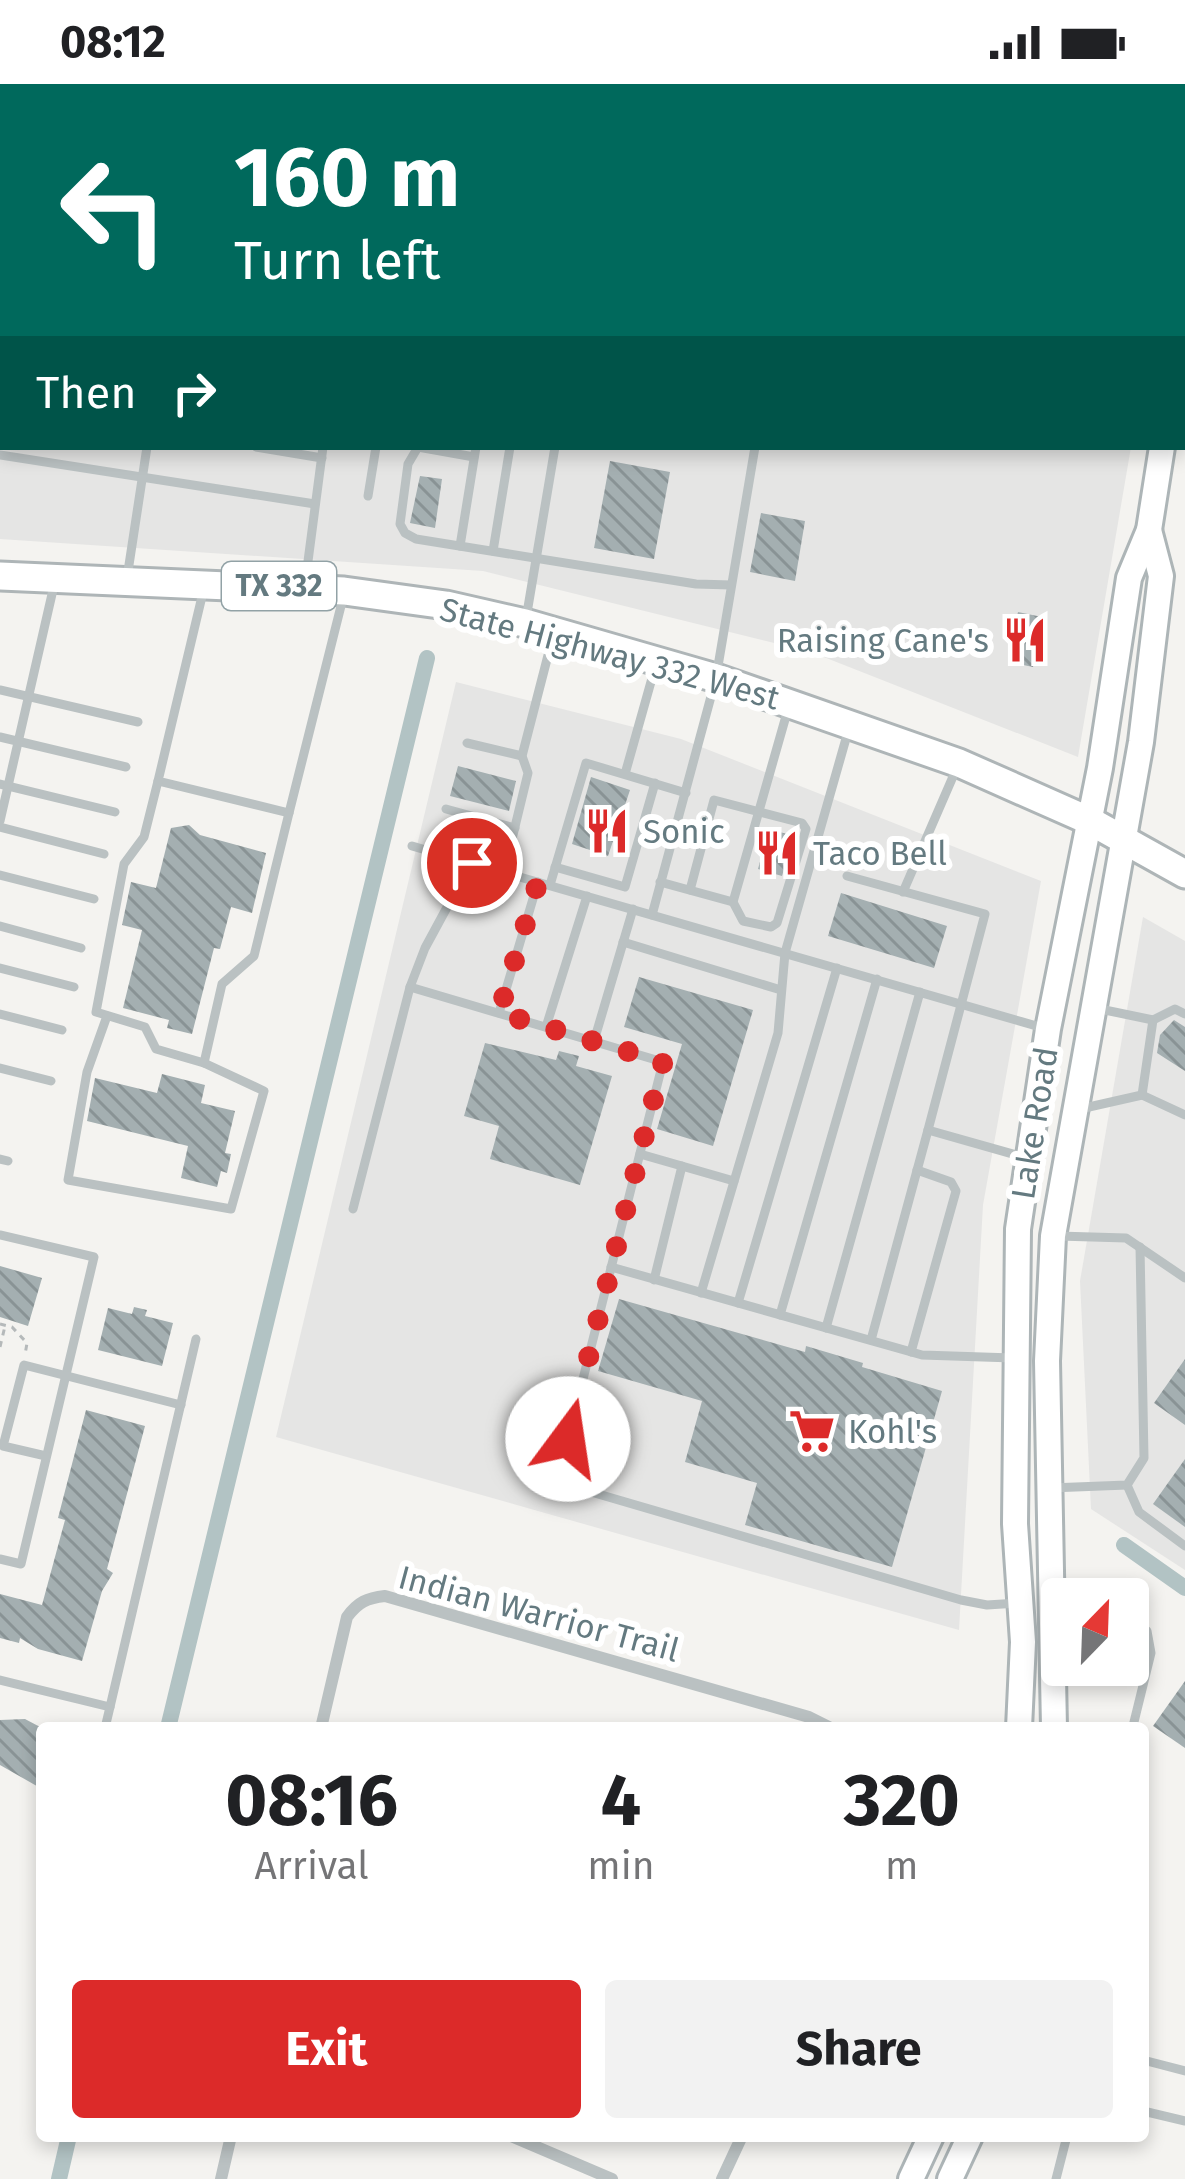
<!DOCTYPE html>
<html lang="en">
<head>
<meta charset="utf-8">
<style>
	body { margin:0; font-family:"Fira Sans",sans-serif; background:#f2f2f2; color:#202124; height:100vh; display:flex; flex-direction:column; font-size:45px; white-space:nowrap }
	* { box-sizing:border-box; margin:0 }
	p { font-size:39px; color:#757577 }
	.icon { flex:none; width:66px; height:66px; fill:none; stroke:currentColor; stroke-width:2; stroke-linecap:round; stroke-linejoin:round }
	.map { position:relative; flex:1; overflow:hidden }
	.side { position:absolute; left:36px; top:1638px; width:1113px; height:420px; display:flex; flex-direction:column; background:#fff; border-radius:12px; box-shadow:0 6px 18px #0003 }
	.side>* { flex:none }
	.top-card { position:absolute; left:0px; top:0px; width:1185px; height:366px; box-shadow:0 6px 18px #0003; background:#00695c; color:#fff; overflow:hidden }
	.needle { width:78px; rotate:23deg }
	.fabs { position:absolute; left:1041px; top:1494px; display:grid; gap:24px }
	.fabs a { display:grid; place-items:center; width:108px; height:108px; border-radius:12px; background:#fff; box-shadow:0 6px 18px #0003; font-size:60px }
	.pin { position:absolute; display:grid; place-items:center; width:102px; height:102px; color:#fff; margin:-51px; border:6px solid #fff; border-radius:50%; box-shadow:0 3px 12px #0007 }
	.me { position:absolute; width:132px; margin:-66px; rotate:14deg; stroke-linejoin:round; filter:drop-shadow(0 0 9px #0008) }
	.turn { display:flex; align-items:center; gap:42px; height:252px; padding:0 36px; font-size:54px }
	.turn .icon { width:156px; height:156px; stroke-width:2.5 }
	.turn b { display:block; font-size:84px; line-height:102px }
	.then { display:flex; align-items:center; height:114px; padding:0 36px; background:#0003; gap:24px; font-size:45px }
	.eta { display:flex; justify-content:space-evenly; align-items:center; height:204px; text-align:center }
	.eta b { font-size:72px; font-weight:700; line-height:84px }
	.action { display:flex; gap:24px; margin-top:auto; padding:24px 36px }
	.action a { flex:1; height:138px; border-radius:12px; background:#dc2a29; color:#fff; font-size:48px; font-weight:700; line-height:138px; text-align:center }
	.action a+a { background:#f2f2f2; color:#202124 }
	.status { display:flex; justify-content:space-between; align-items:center; height:84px; padding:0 60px; background:#fff; direction:ltr }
	.status svg { height:33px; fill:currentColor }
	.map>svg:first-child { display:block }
</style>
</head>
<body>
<div class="status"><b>08:12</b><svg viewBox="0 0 49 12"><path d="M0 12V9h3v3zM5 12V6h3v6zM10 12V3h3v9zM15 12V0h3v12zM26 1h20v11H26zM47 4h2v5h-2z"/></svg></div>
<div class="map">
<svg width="1185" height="2095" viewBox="0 0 1185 2095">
	<defs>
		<pattern id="building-back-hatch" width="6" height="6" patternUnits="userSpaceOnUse" patternTransform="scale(3)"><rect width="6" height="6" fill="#a4afb1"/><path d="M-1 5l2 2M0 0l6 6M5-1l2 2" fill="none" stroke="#899395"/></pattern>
	</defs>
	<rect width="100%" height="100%" fill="#f4f3f0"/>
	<g fill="#e5e5e4">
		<polygon points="0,0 1185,0 1182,69 1182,3 3,3 3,363 1131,363 1078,673 811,568 483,487 0,455"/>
		<polygon points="456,598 681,655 1041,797 983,1121 959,1546 276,1353"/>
		<polygon points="1143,833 1185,857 1185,1486 1091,1425 1080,1197"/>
	</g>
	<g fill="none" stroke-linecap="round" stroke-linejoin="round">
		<g stroke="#b2c3c4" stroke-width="16">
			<polyline points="1124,1461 1185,1504"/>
			<polyline points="168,1644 427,574"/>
			<polyline points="59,2095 69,2052"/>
		</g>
	</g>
	<g fill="url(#building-back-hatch)">
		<polygon points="610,377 670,388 654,475 594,464"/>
		<polygon points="420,392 442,395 435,444 410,439"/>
		<polygon points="761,429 805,437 795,497 750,488"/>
		<polygon points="1018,528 1042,533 1033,583 1009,578"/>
		<polygon points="458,682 516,697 509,727 450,712"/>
		<polygon points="591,693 630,706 608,772 572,760"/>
		<polygon points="189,741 200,751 266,769 252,829 231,823 220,865 214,864 192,950 167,944 169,936 123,924 142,846 122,841 131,798 156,804 171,744"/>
		<polygon points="769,745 794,752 782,792 758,785"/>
		<polygon points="841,809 947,842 934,884 828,852"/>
		<polygon points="639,893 753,926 713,1062 657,1045 682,960 624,943"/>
		<polygon points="1174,936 1185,943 1185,987 1157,969 1160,951"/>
		<polygon points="485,959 556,976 559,967 579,972 576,982 612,992 580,1101 490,1075 499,1042 464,1032"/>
		<polygon points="162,990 205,1001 201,1019 235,1027 225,1069 231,1070 227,1089 221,1087 217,1103 181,1094 188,1062 87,1037 95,994 157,1009"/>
		<polygon points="0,1182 42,1194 28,1242 0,1233"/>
		<polygon points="619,1215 805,1268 806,1262 863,1279 862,1283 942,1307 892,1483 745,1441 757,1399 685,1378 702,1317 598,1287"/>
		<polygon points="134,1223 147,1226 145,1232 173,1239 162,1282 98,1266 108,1224 132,1230"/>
		<polygon points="1185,1275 1185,1341 1154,1319"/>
		<polygon points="86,1326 145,1342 107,1485 113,1489 102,1507 82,1577 38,1565 20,1554 19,1559 0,1554 0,1510 42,1521 65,1436 58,1434"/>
		<polygon points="1185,1375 1185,1443 1153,1420"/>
		<polygon points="1185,1597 1185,1664 1153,1642"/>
		<polygon points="25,1635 42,1644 42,1705 0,1681 0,1636"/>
	</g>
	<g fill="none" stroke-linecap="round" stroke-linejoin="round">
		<g stroke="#adb5b7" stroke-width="30">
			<g id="secondary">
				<polyline points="1182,238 1185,220"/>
				<polyline points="1019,1644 1023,1558 1015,1440 1018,1145 1048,945 1100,684 1129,494 1149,446 1162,363"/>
				<polyline points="1054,1644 1047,1277 1053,1152 1141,658 1161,492 1149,446"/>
				<polyline points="911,2095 931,2052"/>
				<polyline points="950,2095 970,2052"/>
			</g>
		</g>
		<g stroke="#aeb5b7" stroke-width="33">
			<polyline id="primary" points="0,492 344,507 446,521 525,539 716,594 959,679 1090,737 1185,790"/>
		</g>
		<g stroke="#b5b9ba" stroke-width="3" stroke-dasharray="6 6" stroke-linecap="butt">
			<polyline points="0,1240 12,1243 27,1259 25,1271"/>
			<polyline points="0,1263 5,1242"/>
		</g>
		<g stroke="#bac1c2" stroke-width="9">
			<polyline points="41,3 42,0"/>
			<polyline points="82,3 82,0"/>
			<polyline points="124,3 124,0"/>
			<polyline points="165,3 166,0"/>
			<polyline points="206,3 207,0"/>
			<polyline points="252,3 252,0"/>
			<polyline points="325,3 326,0"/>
			<polyline points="366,3 367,0"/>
			<polyline points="453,3 454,0"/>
			<polyline points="872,3 873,0"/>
			<polyline points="0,11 3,5"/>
			<polyline points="0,67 3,67"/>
			<polyline points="0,140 2,127"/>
			<polyline points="0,184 3,185"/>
			<polyline points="0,322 3,323"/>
			<polyline points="1182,339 1185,339"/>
			<polyline points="256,363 322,374"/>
			<polyline points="418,363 408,380 400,440 405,449 416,455 696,500 731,501"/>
			<polyline points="418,363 474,373"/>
			<polyline points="0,371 315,420"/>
			<polyline points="368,412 376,363"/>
			<polyline points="460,462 476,363"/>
			<polyline points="493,467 510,363"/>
			<polyline points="127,494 147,363"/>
			<polyline points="305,500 323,363"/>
			<polyline points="204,504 158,697 289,729 344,510"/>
			<polyline points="526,535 555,363"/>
			<polyline points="0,606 138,638"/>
			<polyline points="0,653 126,683"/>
			<polyline points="467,659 522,672"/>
			<polyline points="625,690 656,580"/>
			<polyline points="158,697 144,753 124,780 96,928 145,943 156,965 204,979 222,900 254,872 289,729"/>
			<polyline points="0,700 115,728"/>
			<polyline points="446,725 515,744"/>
			<polyline points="0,737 55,497"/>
			<polyline points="0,743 104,770"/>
			<polyline points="412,762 1047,945"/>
			<polyline points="555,783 625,803 655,699"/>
			<polyline points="504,788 528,689 522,672 553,552"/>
			<polyline points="0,791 94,815"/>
			<polyline points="847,792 985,830 928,1046 1027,1074"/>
			<polyline points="660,798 733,818 788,625"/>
			<polyline points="550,801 586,679 686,709"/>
			<polyline points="690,806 714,716 802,739 806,745 777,839 771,843 743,837 733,818"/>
			<polyline points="903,808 958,681"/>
			<polyline points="652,831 716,594 755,363"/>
			<polyline points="0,842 81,864"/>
			<polyline points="623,858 781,906"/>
			<polyline points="0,884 74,903"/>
			<polyline points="410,903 663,978 557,1398 961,1516 987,1521 1018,1519"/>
			<polyline points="499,929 538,798"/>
			<polyline points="0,930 62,946"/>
			<polyline points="107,932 87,988 68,1096 231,1125 264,1007 204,979"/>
			<polyline points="1153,936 1175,925 1185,930"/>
			<polyline points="546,943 587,812"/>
			<polyline points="594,957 633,825"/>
			<polyline points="0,984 51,997"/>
			<polyline points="1142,1011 1185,1031"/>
			<polyline points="1080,1025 1142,1011 1153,936 1095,924"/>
			<polyline points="640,1070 734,1097"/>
			<polyline points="0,1075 8,1077"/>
			<polyline points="353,1125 410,903 425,864 471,779"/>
			<polyline points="0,1151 94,1173 21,1480 0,1475"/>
			<polyline points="1058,1152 1126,1154 1185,1194"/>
			<polyline points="611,1183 922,1271 1013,1274"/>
			<polyline points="654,1196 682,1082"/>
			<polyline points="701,1209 778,949 785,869 849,644"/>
			<polyline points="738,1219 837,884"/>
			<polyline points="780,1231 877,895"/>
			<polyline points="826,1244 920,908"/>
			<polyline points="871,1256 928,1046"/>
			<polyline points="911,1268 956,1107 951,1098 917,1086"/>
			<polyline points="46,1372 3,1362 24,1281 181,1321"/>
			<polyline points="1127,1401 1139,1428 1185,1462"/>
			<polyline points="1050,1404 1127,1401 1144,1374 1140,1163"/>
			<polyline points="1128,1531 1147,1547 1151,1569 1133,1642"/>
			<polyline points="0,1596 110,1623 105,1644"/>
			<polyline points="110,1623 196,1255"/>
			<polyline points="1143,1976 1185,1987"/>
			<polyline points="1143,2027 1185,2037"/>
			<polyline points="1056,2095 1067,2052"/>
		</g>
		<g stroke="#bac1c2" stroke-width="12">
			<path d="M321,1644l26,-111c11,-15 20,-19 38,-21l424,121 22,11"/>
			<polyline points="511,2052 612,2095"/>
			<polyline points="221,2095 231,2052"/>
			<polyline points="722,2095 742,2052"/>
		</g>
		<use href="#secondary" stroke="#fff" stroke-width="24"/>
		<use href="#primary" stroke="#fff" stroke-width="27"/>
	</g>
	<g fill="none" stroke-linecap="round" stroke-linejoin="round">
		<polyline stroke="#dc2a29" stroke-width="21" stroke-dasharray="0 37.8" points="472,779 538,798 499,929 663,978 568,1355"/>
	</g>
	<defs>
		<g id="restaurant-bare" transform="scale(3.6)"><path d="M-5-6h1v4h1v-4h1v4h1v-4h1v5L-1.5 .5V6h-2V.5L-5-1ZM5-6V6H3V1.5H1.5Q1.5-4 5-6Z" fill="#dc2a29" stroke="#fff" stroke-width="2.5" paint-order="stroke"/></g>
		<g id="supermarket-bare" transform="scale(3.6)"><path d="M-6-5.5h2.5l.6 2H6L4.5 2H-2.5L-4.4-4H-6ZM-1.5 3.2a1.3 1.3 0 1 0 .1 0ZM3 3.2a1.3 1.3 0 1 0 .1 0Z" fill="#dc2a29" stroke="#fff" stroke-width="2.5" paint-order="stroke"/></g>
	</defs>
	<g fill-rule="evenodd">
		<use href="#restaurant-bare" x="1025" y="556"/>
		<use href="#restaurant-bare" x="607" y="747"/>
		<use href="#restaurant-bare" x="777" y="769"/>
		<use href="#supermarket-bare" x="812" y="1347"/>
	</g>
	<g text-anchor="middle" stroke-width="12" stroke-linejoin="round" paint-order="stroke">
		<rect fill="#fff" stroke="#92a2a6" stroke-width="3" x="222" y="478" width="114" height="48" rx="9"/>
		<g font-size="30" font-weight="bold" fill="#647a80">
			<text x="279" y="512">TX 332</text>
		</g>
		<g font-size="33" fill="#647a80" stroke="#fff" text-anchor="start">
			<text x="989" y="568" text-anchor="end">Raising Cane's</text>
			<text x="643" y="759">Sonic</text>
			<text x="813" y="781">Taco Bell</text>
			<text x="848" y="1359">Kohl's</text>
		</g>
		<g font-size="33" fill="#647a80" stroke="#fff">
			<text transform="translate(610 569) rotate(15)" y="12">State Highway 332 West</text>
			<text transform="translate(1034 1039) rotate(-81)" y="12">Lake Road</text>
			<text transform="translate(539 1529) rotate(15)" y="12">Indian Warrior Trail</text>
		</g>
	</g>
</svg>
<div class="fabs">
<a><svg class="needle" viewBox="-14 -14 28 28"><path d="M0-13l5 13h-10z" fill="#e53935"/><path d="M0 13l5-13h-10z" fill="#757577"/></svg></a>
</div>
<div class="pin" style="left:472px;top:779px;background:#d93025"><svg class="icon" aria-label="arrive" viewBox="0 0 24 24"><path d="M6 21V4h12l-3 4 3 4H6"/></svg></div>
<svg class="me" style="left:568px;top:1355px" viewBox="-20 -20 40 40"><circle r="19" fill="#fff"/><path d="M0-13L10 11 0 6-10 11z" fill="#dc2a29"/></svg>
<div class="top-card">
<div class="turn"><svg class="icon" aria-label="left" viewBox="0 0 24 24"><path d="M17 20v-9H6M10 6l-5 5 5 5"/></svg><div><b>160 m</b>Turn left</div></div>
<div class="then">Then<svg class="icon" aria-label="right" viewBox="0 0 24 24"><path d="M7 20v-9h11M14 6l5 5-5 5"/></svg></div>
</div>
<section class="side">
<div class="eta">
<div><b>08:16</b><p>Arrival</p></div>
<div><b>4</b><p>min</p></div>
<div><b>320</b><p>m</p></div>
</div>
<div class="action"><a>Exit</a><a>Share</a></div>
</section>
</div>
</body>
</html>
